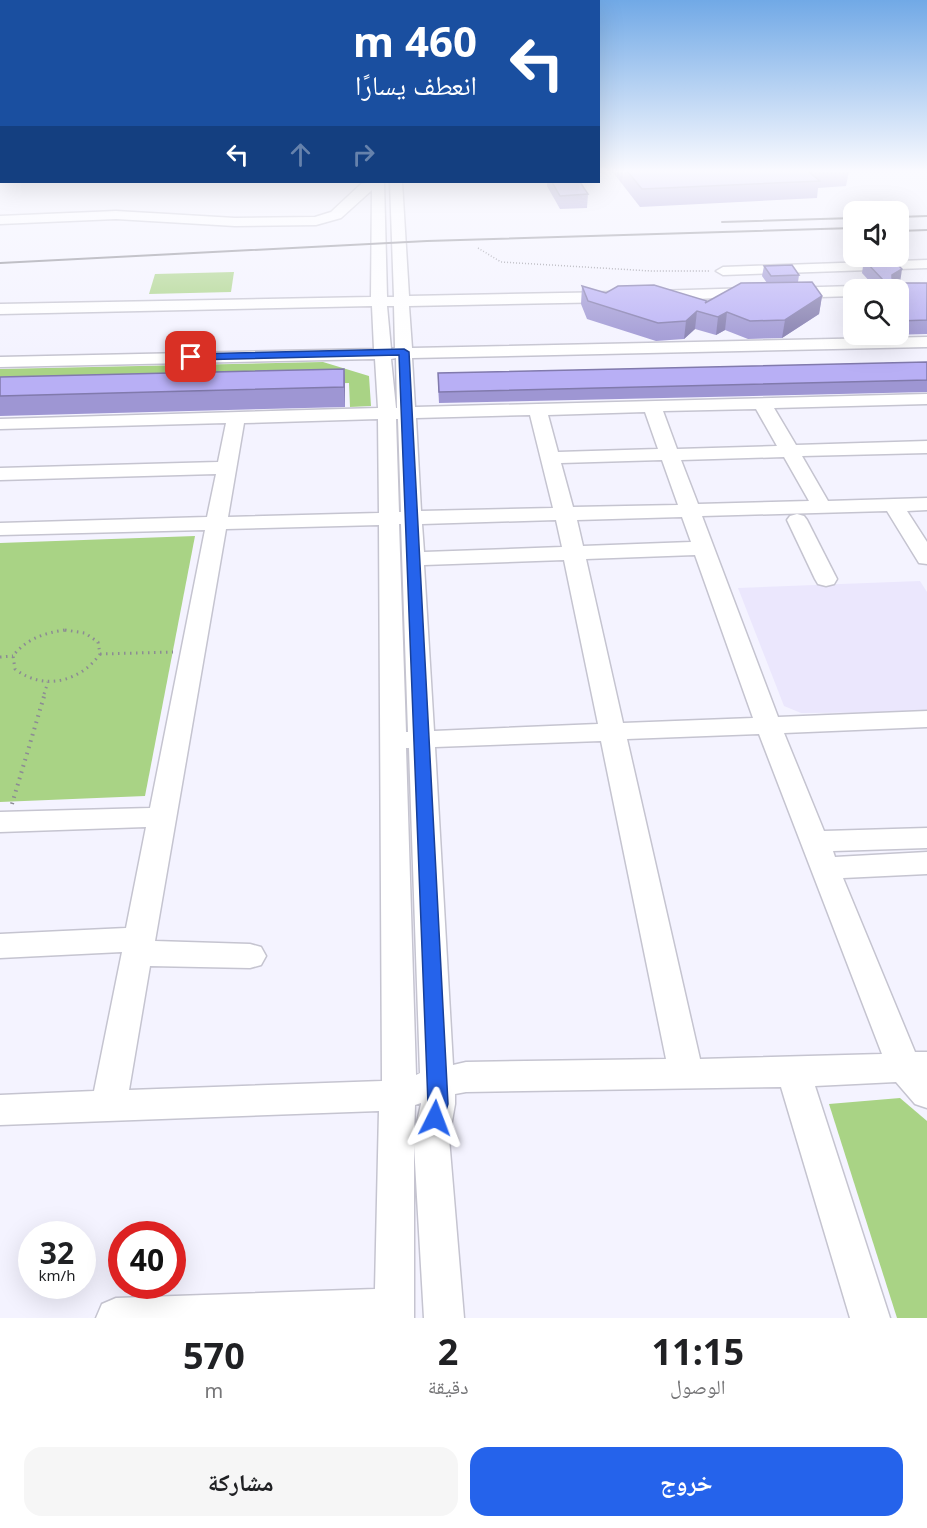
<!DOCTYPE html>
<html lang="ar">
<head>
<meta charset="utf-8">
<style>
	body { margin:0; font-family:"Noto Sans","Noto Naskh Arabic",sans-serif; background:#f6f6f6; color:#202124; direction:rtl; height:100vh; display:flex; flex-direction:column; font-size:22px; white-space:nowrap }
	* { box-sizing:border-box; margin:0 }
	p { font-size:20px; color:#757577 }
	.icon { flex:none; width:33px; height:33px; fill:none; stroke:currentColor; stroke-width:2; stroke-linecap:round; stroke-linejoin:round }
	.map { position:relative; height:1318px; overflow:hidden; direction:ltr }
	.drawer { display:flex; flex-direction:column; background:#fff; flex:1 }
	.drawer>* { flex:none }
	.top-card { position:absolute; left:0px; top:0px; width:600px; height:183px; box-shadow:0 6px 24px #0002; direction:rtl; background:#1a4fa0; color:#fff; overflow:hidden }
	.controls { position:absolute; left:843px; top:201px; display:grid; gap:12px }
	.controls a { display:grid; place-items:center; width:66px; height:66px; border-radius:12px; background:#fff; box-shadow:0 6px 24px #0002; font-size:30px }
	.speed { position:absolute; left:18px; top:1221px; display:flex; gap:12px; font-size:30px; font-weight:700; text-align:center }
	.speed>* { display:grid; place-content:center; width:78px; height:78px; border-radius:50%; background:#fff; box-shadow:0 6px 24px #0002; line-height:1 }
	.speed small { font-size:15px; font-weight:400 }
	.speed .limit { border:9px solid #d22; background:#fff; color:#111 }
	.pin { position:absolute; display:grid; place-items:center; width:51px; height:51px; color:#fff; margin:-26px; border-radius:12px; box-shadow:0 3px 9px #0006 }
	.me { position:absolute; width:66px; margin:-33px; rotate:3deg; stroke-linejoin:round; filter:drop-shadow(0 0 4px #0008) }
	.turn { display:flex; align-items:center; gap:21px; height:126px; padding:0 24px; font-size:27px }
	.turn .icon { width:78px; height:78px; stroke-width:2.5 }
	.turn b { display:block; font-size:42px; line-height:51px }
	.lanes { display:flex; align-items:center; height:57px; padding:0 24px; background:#0003; justify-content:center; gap:30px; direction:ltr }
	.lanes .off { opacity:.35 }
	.eta { display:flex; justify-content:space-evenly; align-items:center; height:102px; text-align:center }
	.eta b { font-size:36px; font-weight:700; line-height:42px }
	.cta { display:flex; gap:12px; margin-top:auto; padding:12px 24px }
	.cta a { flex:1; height:69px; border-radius:18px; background:#2563eb; color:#fff; font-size:24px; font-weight:700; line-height:69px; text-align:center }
	.cta a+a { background:#f6f6f6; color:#202124 }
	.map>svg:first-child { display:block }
</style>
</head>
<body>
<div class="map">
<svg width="927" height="1318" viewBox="0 0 927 1318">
	<rect width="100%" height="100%" fill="#f4f3ff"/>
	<polygon fill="#ebe7fd" points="920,581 927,592 927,712 801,713 784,706 738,588"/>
	<g fill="#a9d385">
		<polygon points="234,272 231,292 149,294 155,274"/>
		<polygon points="323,362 369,376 371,406 350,407 349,383 0,392 0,369"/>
		<polygon points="195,536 145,796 0,802 0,543"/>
		<polygon points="900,1098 927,1121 927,1318 897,1318 829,1104"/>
	</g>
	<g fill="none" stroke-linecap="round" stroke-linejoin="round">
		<g stroke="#c5c4d0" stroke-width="3">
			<g id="minor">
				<path d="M372,182h12l3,115h7l-4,-115h12l7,114 205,-4 8,5 -8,5 -205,4 3,42 515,-11v10l-515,11 3,49 512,-13v10l-153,4 22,37 131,-4v12l-125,3 26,45 99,-3v12l-20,1 20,31v22l-8,-1 -32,-52 -185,5 76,201 149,-6v16l-143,6 40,98 103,-3v20l-94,3 2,6 92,-5v22l-84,4 72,174h12v56l-12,-4 -19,-22 -81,4 75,232h-40l-69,-231 -315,5 -11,2v10l-6,34 15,180h-40l-10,-173v173h-318l6,-14 14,-6 259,-9 4,-178 -379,14v-30l94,-4 28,-139 -122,6v-24l126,-6 20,-101 -146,5v-20l150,-4 55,-278 -205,5v-12l207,-6 9,-43 -216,6v-12l218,-6 8,-39 -226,6v-10l378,-11 -3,-49 -375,8v-10l374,-8 -2,-43 -372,8v-10l371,-7 1,-107 -31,28 -25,7 -81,1 -119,-7 -116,5v-8l116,-5 119,7 80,-1 16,-5 30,-28zM387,306h7l1,42 -4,1zM396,358l1,50h-1l-5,-49zM756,409l21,37 -100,3 -14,-38zM645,412l13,37 -100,3 -10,-37zM530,415l23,93 -132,3 -5,-93zM378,419l1,94 -151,4 16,-94zM396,419h2l3,93h-2zM784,457l25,44 -111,3 -17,-44zM662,460l16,45 -105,2 -12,-44zM682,517l9,25 -108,4 -6,-26zM556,520l6,27 -138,5 -2,-28zM399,524h2l7,208h-2zM379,525l3,556 -253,9 21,-124 100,2 11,-3 5,-9 -5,-9 -11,-3 -95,-3 71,-412zM695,555l58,163 -130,5 -37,-164zM564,560l34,164 -164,7 -10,-166zM759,734l123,320 -182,5 -73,-320zM601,741l65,318 -200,3 -13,3 -18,-318zM406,748h3l11,325 -4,2zM421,1103v1l-7,32 1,-31z"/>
				<polygon points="927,260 927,268 723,275 716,271 723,267"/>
				<polygon points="854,286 860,290 854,290 854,296 787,298 779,293 787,288"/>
				<polygon points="752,288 757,290 760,293 757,296 655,301 647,296 655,291"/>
				<polygon points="797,514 804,516 807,520 837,579 834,584 826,586 818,584 815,579 787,520 790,516"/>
			</g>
		</g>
		<polyline stroke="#8c8b94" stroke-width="1.5" stroke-dasharray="1 2" stroke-linecap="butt" points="478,248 501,262 651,271 709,271"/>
		<g stroke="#8c8b94" stroke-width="3" stroke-dasharray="1.5 4.5" stroke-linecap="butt">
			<path d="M65,630l20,3 13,9 2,12c-20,28 -57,37 -85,15l-2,-13c13,-17 31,-23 52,-26z"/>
			<polyline points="100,654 173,652"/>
			<polyline points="0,657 13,656"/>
			<polyline points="44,694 48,682"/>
		</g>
		<polyline stroke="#8c8b94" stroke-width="4" stroke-dasharray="1.5 5" stroke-linecap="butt" points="12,804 45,693"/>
		<use href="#minor" fill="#fff" fill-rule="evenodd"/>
		<g stroke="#84838c" stroke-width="2">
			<polyline points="898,217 927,216"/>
			<polyline points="722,222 854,218"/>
			<polyline points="898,231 927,230"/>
			<polyline points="0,263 427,241 854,228"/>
		</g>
	</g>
	<g fill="#9e96d3">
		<polygon points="612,171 849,171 846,186 818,188 817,198 640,207"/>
		<polygon points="547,182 580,182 588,194 587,208 560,209 547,186"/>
		<polygon points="864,260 901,283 927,283 927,334 891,335 898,334 898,290 864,290 865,284 872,284 862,273"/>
		<polygon points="764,266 799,275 798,282 822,296 819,314 782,338 748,339 725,330 716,335 695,329 684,339 656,341 587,319 581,304 582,286 606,293 707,302 767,283 762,276"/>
		<polygon points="927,362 927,392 439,403 438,384 438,373"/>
		<polygon points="344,369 345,388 345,407 0,416 0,377"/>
	</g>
	<g fill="#817aac">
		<polygon points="902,269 900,283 890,288 892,275"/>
		<polygon points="822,296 819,314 782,338 785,320"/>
		<polygon points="697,311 695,329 684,339 686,321"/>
		<polygon points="727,312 725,330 716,335 718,317"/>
		<polygon points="344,369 345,388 345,407 344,387"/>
	</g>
	<g fill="#b8aff5" stroke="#817aac" stroke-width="1.5">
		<polygon points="627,171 818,171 809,172 820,181 642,189"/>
		<polygon points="552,182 580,182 588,194 560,196"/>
		<polygon points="892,259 902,269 892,275 892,278 898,279 901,283 927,283 927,320 898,321 898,290 870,290 865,284 886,283 864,260"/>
		<polygon points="792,265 799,275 771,276 764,266"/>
		<polygon points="812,282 822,296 785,320 750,321 727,312 718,317 697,311 686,321 658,323 588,301 582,286 606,293 618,286 654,285 707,301 705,303 741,283"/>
		<polygon points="927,362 927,380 599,388 439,392 438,373"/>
		<polygon points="344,369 344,387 0,396 0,377"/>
	</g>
	<linearGradient id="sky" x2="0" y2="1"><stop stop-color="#71a9e6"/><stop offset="0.48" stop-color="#fafaff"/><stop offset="1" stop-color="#fafaff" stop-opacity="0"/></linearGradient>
	<rect width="927" height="356" fill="url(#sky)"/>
	<polygon fill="#2563eb" stroke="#184099" stroke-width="1.5" points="404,349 409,352 448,1104 442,1124 435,1127 428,1124 425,1118 428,1104 399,355 191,360 187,357 191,354"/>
</svg>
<div class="controls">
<a><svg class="icon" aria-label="sound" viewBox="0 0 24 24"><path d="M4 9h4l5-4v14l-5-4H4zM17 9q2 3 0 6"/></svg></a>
<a><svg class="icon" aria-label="search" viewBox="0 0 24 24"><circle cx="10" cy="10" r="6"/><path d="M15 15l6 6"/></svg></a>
</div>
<div class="speed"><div>32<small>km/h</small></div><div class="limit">40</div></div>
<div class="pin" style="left:191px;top:357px;background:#d93025"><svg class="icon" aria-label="arrive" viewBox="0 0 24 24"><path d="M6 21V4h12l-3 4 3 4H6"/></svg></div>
<svg class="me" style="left:435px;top:1118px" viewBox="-20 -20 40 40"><path d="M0-17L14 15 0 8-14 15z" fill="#2563eb" stroke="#fff" stroke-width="4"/></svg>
<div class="top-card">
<div class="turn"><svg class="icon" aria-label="left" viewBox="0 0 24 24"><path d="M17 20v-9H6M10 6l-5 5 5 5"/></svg><div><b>460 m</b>انعطف يسارًا</div></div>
<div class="lanes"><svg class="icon" aria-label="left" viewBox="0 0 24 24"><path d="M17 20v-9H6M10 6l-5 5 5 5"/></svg><svg class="icon off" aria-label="ahead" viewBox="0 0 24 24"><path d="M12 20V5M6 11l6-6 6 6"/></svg><svg class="icon off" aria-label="right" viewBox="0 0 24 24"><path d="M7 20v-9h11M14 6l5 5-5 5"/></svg></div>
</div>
</div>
<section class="drawer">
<div class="eta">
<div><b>11:15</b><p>الوصول</p></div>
<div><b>2</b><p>دقيقة</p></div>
<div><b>570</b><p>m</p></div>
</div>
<div class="cta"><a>خروج</a><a>مشاركة</a></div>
</section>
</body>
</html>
